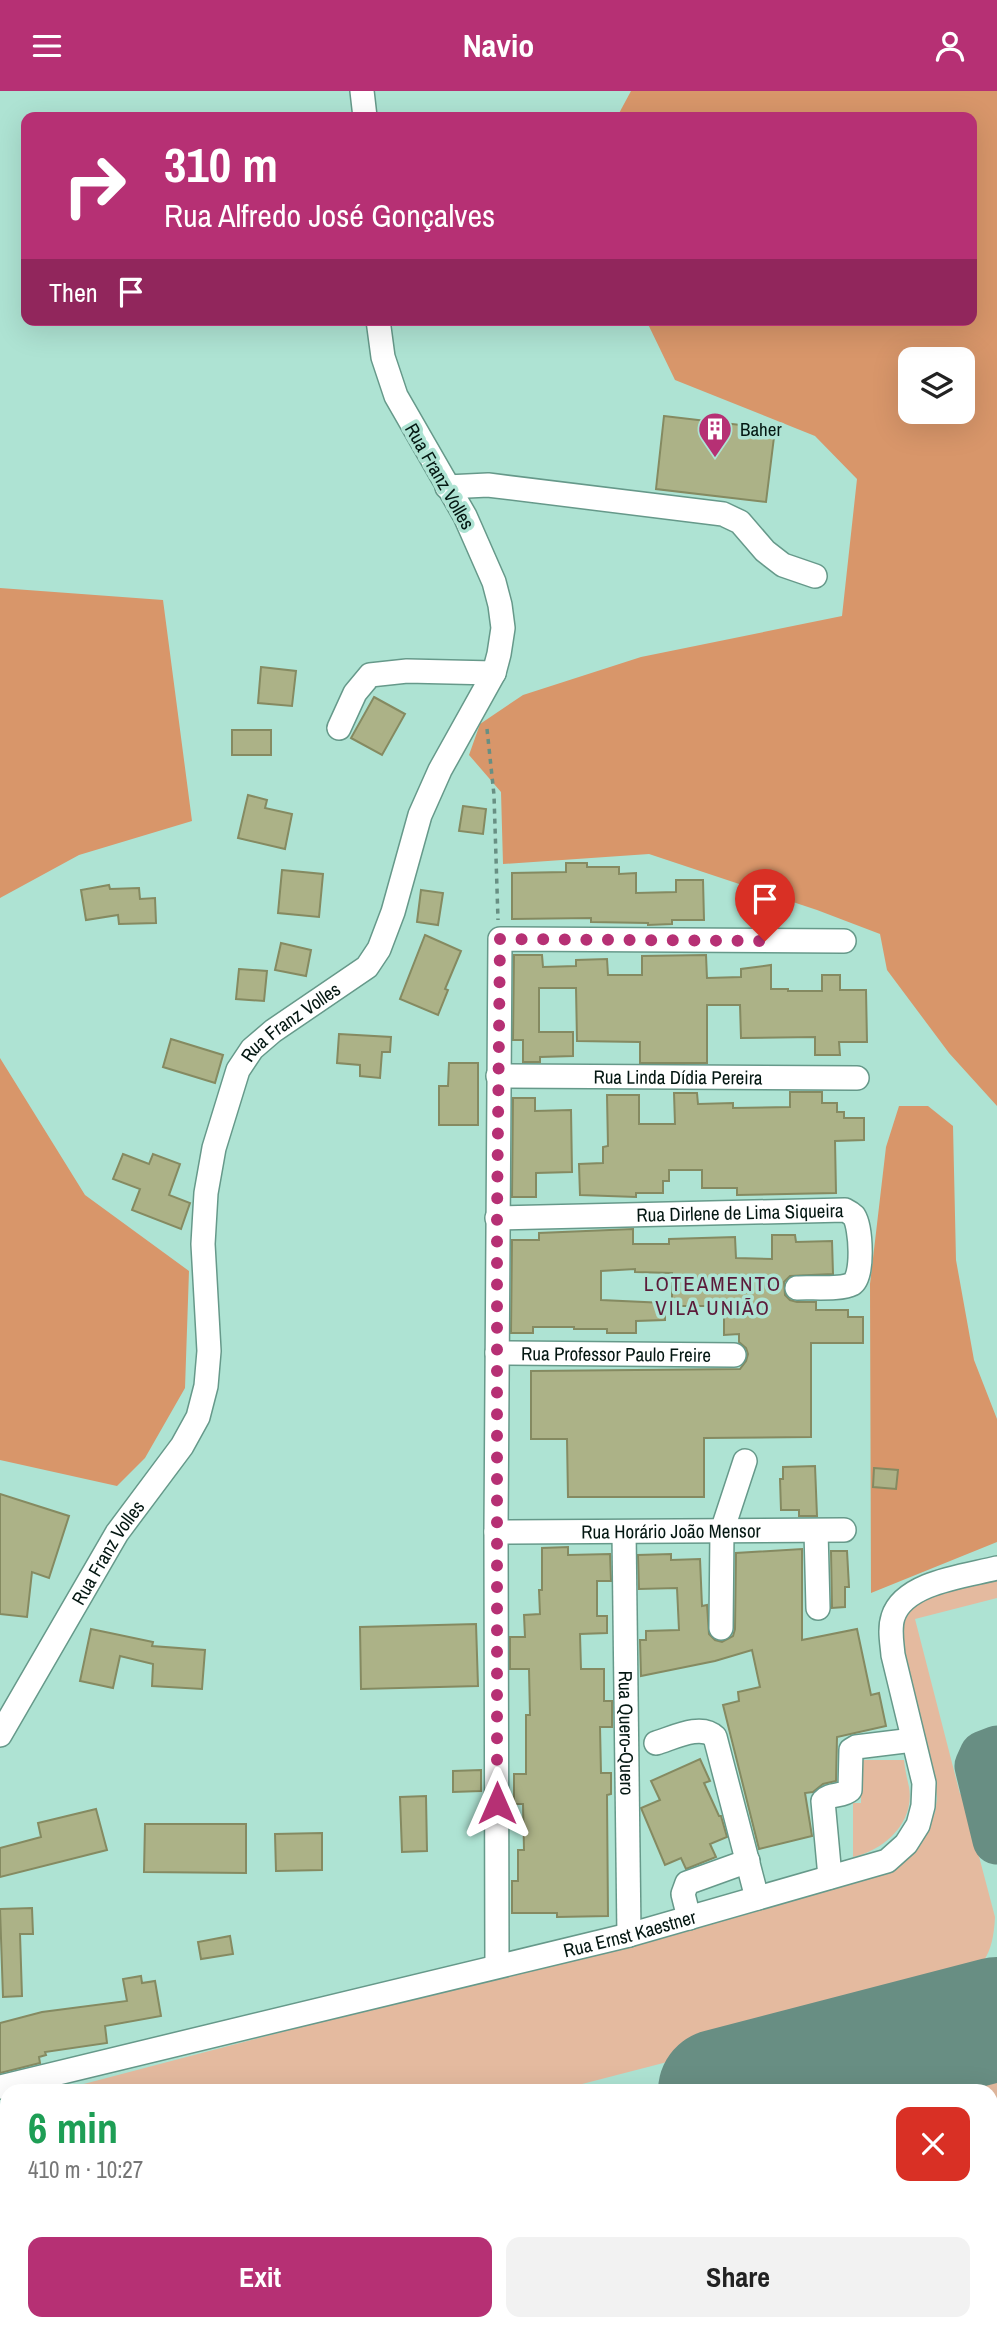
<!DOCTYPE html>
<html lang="en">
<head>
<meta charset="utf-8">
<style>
	body { margin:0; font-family:"Archivo Narrow",sans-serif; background:#f2f2f2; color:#222; height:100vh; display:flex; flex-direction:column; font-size:26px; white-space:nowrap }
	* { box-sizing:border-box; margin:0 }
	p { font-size:23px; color:#767676 }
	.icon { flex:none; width:38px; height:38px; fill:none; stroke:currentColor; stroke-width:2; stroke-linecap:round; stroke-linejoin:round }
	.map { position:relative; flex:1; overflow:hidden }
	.sheet { position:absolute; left:0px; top:1993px; width:998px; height:247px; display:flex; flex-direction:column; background:#fff; border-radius:21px 21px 0 0; box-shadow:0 7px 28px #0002 }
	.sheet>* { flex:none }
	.hud { position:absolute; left:21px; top:21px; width:956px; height:214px; border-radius:14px; box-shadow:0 7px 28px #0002; background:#b63074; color:#fff; overflow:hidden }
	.fabs { position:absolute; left:898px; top:256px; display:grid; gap:14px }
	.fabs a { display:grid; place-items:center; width:77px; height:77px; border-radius:14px; background:#fff; box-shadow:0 7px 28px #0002; font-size:35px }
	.pin { position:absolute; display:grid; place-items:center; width:60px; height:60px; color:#fff; margin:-72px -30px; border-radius:50% 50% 50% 0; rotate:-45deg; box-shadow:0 0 7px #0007 }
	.pin .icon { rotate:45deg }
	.me { position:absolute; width:77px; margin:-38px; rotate:0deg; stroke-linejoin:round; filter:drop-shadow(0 0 5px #0008) }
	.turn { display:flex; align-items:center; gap:24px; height:147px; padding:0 28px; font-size:32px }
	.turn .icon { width:91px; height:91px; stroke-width:2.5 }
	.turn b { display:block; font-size:49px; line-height:60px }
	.then { display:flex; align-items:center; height:66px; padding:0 28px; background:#0003; gap:14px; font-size:26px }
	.round { display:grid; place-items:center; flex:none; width:74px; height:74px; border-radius:14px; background:#f2f2f2 }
	.headline { display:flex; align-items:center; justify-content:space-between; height:119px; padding:0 28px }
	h1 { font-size:42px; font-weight:700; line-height:52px; color:#1e9e55 }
	.cta { display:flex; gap:14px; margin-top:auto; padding:14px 28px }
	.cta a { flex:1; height:80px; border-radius:14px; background:#b63074; color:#fff; font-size:28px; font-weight:700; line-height:80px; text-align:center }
	.cta a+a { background:#f2f2f2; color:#222 }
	header { display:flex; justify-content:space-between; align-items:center; height:91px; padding:0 28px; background:#b63074; color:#fff; font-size:32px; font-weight:700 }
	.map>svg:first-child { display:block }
</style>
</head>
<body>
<header><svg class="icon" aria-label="menu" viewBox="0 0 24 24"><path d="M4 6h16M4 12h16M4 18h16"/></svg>Navio<svg class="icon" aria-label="person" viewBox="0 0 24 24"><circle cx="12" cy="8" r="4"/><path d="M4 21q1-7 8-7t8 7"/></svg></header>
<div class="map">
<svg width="997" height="2239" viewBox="0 0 997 2239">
	<rect width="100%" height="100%" fill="#aee3d3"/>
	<g fill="#e4ba9f">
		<path d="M997,1487v20l-82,21 45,175 2,-2 33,125c-2,39 -12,52 -45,72l-395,102h-498l812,-213 26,-11 21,-21 15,-24 4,-10 2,-14 -4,-30 -30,-115c-1,-11 -2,-22 2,-33 10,-29 65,-35 92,-42z"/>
		<path d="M861,1669h43c1,10 3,18 5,27 6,36 -25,63 -56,70v-54h8z"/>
		<polygon points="997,1970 997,2061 991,2063 990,2000 889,2000"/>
		<polygon points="7,2013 7,2227 0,2226 0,2015"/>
		<polygon points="216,2233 613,2233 616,2239 291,2239"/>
	</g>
	<g fill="#d8966a" fill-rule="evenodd">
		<path d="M631,0h366v1015l-48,-53 -62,-83 -7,-36 -63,-24 -168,-56 -146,10 -2,-72 -32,-37 11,-31 43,-29 118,-38 201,-41 15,-137 -42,-43 -140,-56 -29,-60h325v-203h-354zM910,268h52v52h-52z"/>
		<polygon points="0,497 163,509 192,730 79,764 0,807"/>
		<polygon points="0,967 85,1104 189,1180 185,1297 145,1367 117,1395 0,1369"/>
		<polygon points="899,1015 928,1015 953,1035 956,1169 974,1269 997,1328 997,1451 871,1502 870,1193 886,1056"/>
	</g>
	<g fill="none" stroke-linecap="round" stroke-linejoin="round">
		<g stroke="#688e83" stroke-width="49">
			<polyline points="997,1659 984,1664 979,1675 997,1749"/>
			<polyline points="971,1935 997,1912"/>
			<path d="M778,1984c23,-2 40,-1 58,16"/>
			<path d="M855,2000c6,-29 21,-39 47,-48"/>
			<polyline points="990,2077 997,2075"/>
		</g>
		<polyline stroke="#688e83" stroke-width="124" points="720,2000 997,1928"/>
	</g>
	<g fill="#acb287" stroke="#858a61" stroke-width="2">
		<polygon points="664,325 775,338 766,411 656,398"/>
		<polygon points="261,576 296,580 292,615 258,612"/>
		<polygon points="374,606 405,623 382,664 351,647"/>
		<rect x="232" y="639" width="39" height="25"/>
		<polygon points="248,704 267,709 265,717 292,723 285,758 238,747"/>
		<polygon points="463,715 486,718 483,743 459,740"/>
		<polygon points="566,772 587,772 587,776 619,776 619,783 636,782 636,802 676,801 676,789 703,789 704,829 672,829 672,833 648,834 648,832 591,831 591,827 512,828 512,782 566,781"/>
		<polygon points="282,779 323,783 319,826 278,822"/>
		<polygon points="109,794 110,798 139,797 140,808 155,807 156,832 119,833 118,824 86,829 81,799"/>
		<polygon points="421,799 443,802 438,834 417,831"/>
		<polygon points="425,844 461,860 445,898 448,899 438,924 400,908"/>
		<polygon points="281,852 311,859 306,885 275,879"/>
		<polygon points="514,864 542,864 543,876 576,875 576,869 607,868 608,884 642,884 642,865 706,864 707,887 741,886 741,878 771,874 771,898 788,898 788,900 822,900 822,884 840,884 840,899 866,899 867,951 839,951 840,964 815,964 815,946 741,947 740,914 707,914 707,972 640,972 640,951 577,950 576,897 539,897 539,941 573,941 573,965 540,966 540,971 523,971 523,949 513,949"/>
		<polygon points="239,878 267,880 264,910 236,908"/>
		<polygon points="339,943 391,946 390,961 382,961 380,987 360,985 360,974 337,972"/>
		<polygon points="171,948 223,964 215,992 163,976"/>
		<polygon points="449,972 478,972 478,1034 439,1034 439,995 448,995"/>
		<polygon points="790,1001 822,1001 822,1012 837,1012 837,1021 844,1021 844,1027 864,1027 864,1049 835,1050 836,1102 737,1104 737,1097 702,1097 702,1079 669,1079 669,1090 663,1090 663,1102 636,1102 636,1106 580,1104 579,1073 603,1072 603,1056 608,1055 607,1004 639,1004 639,1033 675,1033 674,1002 697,1002 698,1013 733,1012 733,1017 790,1016"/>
		<polygon points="513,1007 535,1007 535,1020 571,1019 572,1081 536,1082 536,1106 512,1106"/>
		<polygon points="123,1063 149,1073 153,1063 180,1073 169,1104 190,1112 181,1138 132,1119 140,1098 113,1088"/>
		<polygon points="633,1138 633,1153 669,1153 669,1148 735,1146 736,1167 772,1168 772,1144 795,1144 796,1151 832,1150 833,1183 790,1185 784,1191 785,1204 790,1209 797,1211 816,1211 816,1219 848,1219 848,1226 863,1226 863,1252 811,1252 811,1346 704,1347 704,1406 568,1406 567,1348 531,1348 531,1280 740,1278 746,1270 748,1263 746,1257 739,1251 739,1243 724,1244 724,1223 707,1223 707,1215 672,1215 672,1182 635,1181 635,1178 601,1180 601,1209 665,1212 665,1229 636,1230 636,1242 607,1242 607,1238 574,1238 574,1236 533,1236 533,1242 511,1242 512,1149 539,1149 539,1142"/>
		<polygon points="815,1375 817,1425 799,1425 799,1419 781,1419 780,1388 783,1388 783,1376"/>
		<polygon points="874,1377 898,1379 896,1398 873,1396"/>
		<polygon points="0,1403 69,1425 49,1487 32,1481 27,1526 0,1523"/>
		<polygon points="568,1456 568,1464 610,1463 611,1490 597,1490 597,1525 607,1525 607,1542 580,1543 581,1578 604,1578 604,1610 612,1610 612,1636 600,1636 601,1682 611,1682 611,1703 607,1704 608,1825 557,1826 557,1822 512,1822 512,1790 518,1790 518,1759 524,1759 523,1713 514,1713 514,1683 526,1683 526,1624 530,1624 529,1578 510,1578 510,1546 525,1546 524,1524 540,1523 539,1499 542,1499 542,1457"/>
		<polygon points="802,1458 802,1549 857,1538 871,1604 879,1602 886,1635 837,1646 836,1690 823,1693 813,1701 805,1702 812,1745 759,1758 723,1614 739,1610 738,1601 760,1596 752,1559 715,1570 641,1585 640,1549 646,1549 646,1540 679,1539 677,1497 639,1498 638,1464 671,1463 671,1469 700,1468 702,1515 707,1514 709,1543 715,1549 722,1551 733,1545 735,1538 736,1462"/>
		<polygon points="831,1460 847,1460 849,1496 845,1496 845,1516 832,1517"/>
		<polygon points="476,1533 478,1595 361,1598 360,1536"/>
		<polygon points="91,1538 153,1551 152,1555 205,1559 202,1598 152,1595 153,1573 120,1565 113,1597 80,1590"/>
		<polygon points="700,1668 710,1690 704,1692 719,1725 721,1725 727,1746 710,1753 716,1766 686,1778 681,1767 665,1774 641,1717 660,1709 651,1690"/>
		<polygon points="481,1679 481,1700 453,1701 453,1680"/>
		<polygon points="426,1705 427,1760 402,1761 400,1706"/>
		<polygon points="96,1718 107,1759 0,1786 0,1757 41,1746 38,1732"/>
		<polygon points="145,1733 246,1733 246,1782 144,1781"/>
		<polygon points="322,1742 322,1779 276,1780 275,1743"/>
		<polygon points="32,1817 33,1843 20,1843 22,1905 3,1906 0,1818"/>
		<polygon points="230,1845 233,1863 201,1868 198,1851"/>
		<polygon points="141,1885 142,1892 155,1890 161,1925 105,1935 107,1952 45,1961 46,1964 39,1966 40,1972 0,1982 0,1932 42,1921 127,1910 123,1888"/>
	</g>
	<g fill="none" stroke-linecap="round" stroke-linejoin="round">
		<g stroke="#66998a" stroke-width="26">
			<g id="minor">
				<polyline points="362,0 365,26"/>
				<polyline points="447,396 488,394 723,423 740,431 765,460 783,474 815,485"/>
				<polyline points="339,637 355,602 370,584 407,580 494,582"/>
				<path id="s1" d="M498,985l359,2"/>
				<path id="s2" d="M497,1127l348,-8c4,2 6,3 9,6 7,11 10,61 -2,68 -11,6 -41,3 -55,4"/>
				<path id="s3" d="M497,1262l237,2"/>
				<polyline points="816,1440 818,1517"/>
				<path id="s4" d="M496,1441l348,-2"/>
				<path id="s5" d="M624,1441l5,403"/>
				<polyline points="721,1537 722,1440 745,1370"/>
				<path id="s6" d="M0,1644l117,-202 65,-87 16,-29 8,-31 3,-35 -6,-107 3,-51 8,-45 24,-78 14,-21 21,-18 94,-64 12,-18 14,-37 27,-97 20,-45 54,-97 5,-19 4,-26 -3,-23 -6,-23 -29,-66 -69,-120 -13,-39 -5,-37"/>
				<path d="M656,1652c17,-5 45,-20 59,-6l42,161"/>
				<path d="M830,1786l-7,-76c7,-8 19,-4 27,-11l1,-40 5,-3 57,-7"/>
				<polyline points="689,1827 683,1803 687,1792 748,1770"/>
				<polyline points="497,1875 496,1441 500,848 844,850"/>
				<path id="s7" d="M0,1996l629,-152 258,-74 19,-17 12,-19 5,-19 1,-23 -31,-128c-1,-12 -4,-26 0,-38 11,-35 73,-41 104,-49"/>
				<polyline points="990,2220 997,2217"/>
				<polyline points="942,2239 959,2233"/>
			</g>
		</g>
		<polyline stroke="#688f83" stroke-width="3.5" stroke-dasharray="5 5" stroke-linecap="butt" points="487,638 494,704 498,829"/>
		<use href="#minor" stroke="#fff" stroke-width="23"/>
	</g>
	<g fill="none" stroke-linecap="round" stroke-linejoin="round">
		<polyline stroke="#b63074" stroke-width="12" stroke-dasharray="0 21.6" points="497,1712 497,1127 500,848 765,850"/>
	</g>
	<defs>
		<g id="building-pin" transform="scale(1.75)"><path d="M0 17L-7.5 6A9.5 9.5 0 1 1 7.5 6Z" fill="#b63074" stroke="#aee3d3"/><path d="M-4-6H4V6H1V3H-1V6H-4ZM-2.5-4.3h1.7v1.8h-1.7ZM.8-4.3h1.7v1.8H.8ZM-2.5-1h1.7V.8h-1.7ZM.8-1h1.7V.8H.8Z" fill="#fff"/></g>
	</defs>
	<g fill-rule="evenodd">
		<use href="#building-pin" x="715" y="338"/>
	</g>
	<g text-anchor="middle" stroke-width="7" stroke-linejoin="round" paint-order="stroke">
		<g font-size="19" fill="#041712" stroke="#aee3d3" text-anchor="start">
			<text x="740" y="345">Baher</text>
		</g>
		<g font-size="19" fill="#041712" stroke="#aee3d3">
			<text transform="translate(440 385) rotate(60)" y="7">Rua Franz Volles</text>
			<text dy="7" stroke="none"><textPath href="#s6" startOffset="800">Rua Franz Volles</textPath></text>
			<text dy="7" stroke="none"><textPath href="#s1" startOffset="180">Rua Linda Dídia Pereira</textPath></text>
			<text dy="7" stroke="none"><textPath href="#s2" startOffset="243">Rua Dirlene de Lima Siqueira</textPath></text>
			<text dy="7" stroke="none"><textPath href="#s3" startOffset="119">Rua Professor Paulo Freire</textPath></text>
			<text dy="7" stroke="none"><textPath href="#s4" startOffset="175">Rua Horário João Mensor</textPath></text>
			<text dy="7" stroke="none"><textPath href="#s6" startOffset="212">Rua Franz Volles</textPath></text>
			<text dy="7" stroke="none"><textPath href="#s5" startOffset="201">Rua Quero-Quero</textPath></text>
			<text dy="7" stroke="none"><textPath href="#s7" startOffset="648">Rua Ernst Kaestner</textPath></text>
		</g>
		<g font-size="21" letter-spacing="2" fill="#5b1a39" stroke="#aee3d3">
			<text x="713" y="1200">LOTEAMENTO<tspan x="713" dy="24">VILA UNIÃO</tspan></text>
		</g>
	</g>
</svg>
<div class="fabs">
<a><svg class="icon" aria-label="layers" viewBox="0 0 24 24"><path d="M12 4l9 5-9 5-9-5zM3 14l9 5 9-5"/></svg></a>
</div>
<div class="pin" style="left:765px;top:850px;background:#d93025"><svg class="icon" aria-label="arrive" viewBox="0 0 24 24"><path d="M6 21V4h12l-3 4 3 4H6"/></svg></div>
<svg class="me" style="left:497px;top:1712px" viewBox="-20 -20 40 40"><path d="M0-17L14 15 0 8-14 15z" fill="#b63074" stroke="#fff" stroke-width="4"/></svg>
<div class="hud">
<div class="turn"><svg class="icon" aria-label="right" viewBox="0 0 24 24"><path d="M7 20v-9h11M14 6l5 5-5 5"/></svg><div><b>310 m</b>Rua Alfredo José Gonçalves</div></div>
<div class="then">Then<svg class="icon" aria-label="arrive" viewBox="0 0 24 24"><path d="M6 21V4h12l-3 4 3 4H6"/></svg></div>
</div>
<section class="sheet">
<div class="headline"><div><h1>6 min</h1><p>410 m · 10:27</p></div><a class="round" style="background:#d93025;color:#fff"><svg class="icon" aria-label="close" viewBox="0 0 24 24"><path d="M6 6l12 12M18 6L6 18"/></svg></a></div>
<div class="cta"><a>Exit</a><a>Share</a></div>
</section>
</div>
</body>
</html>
